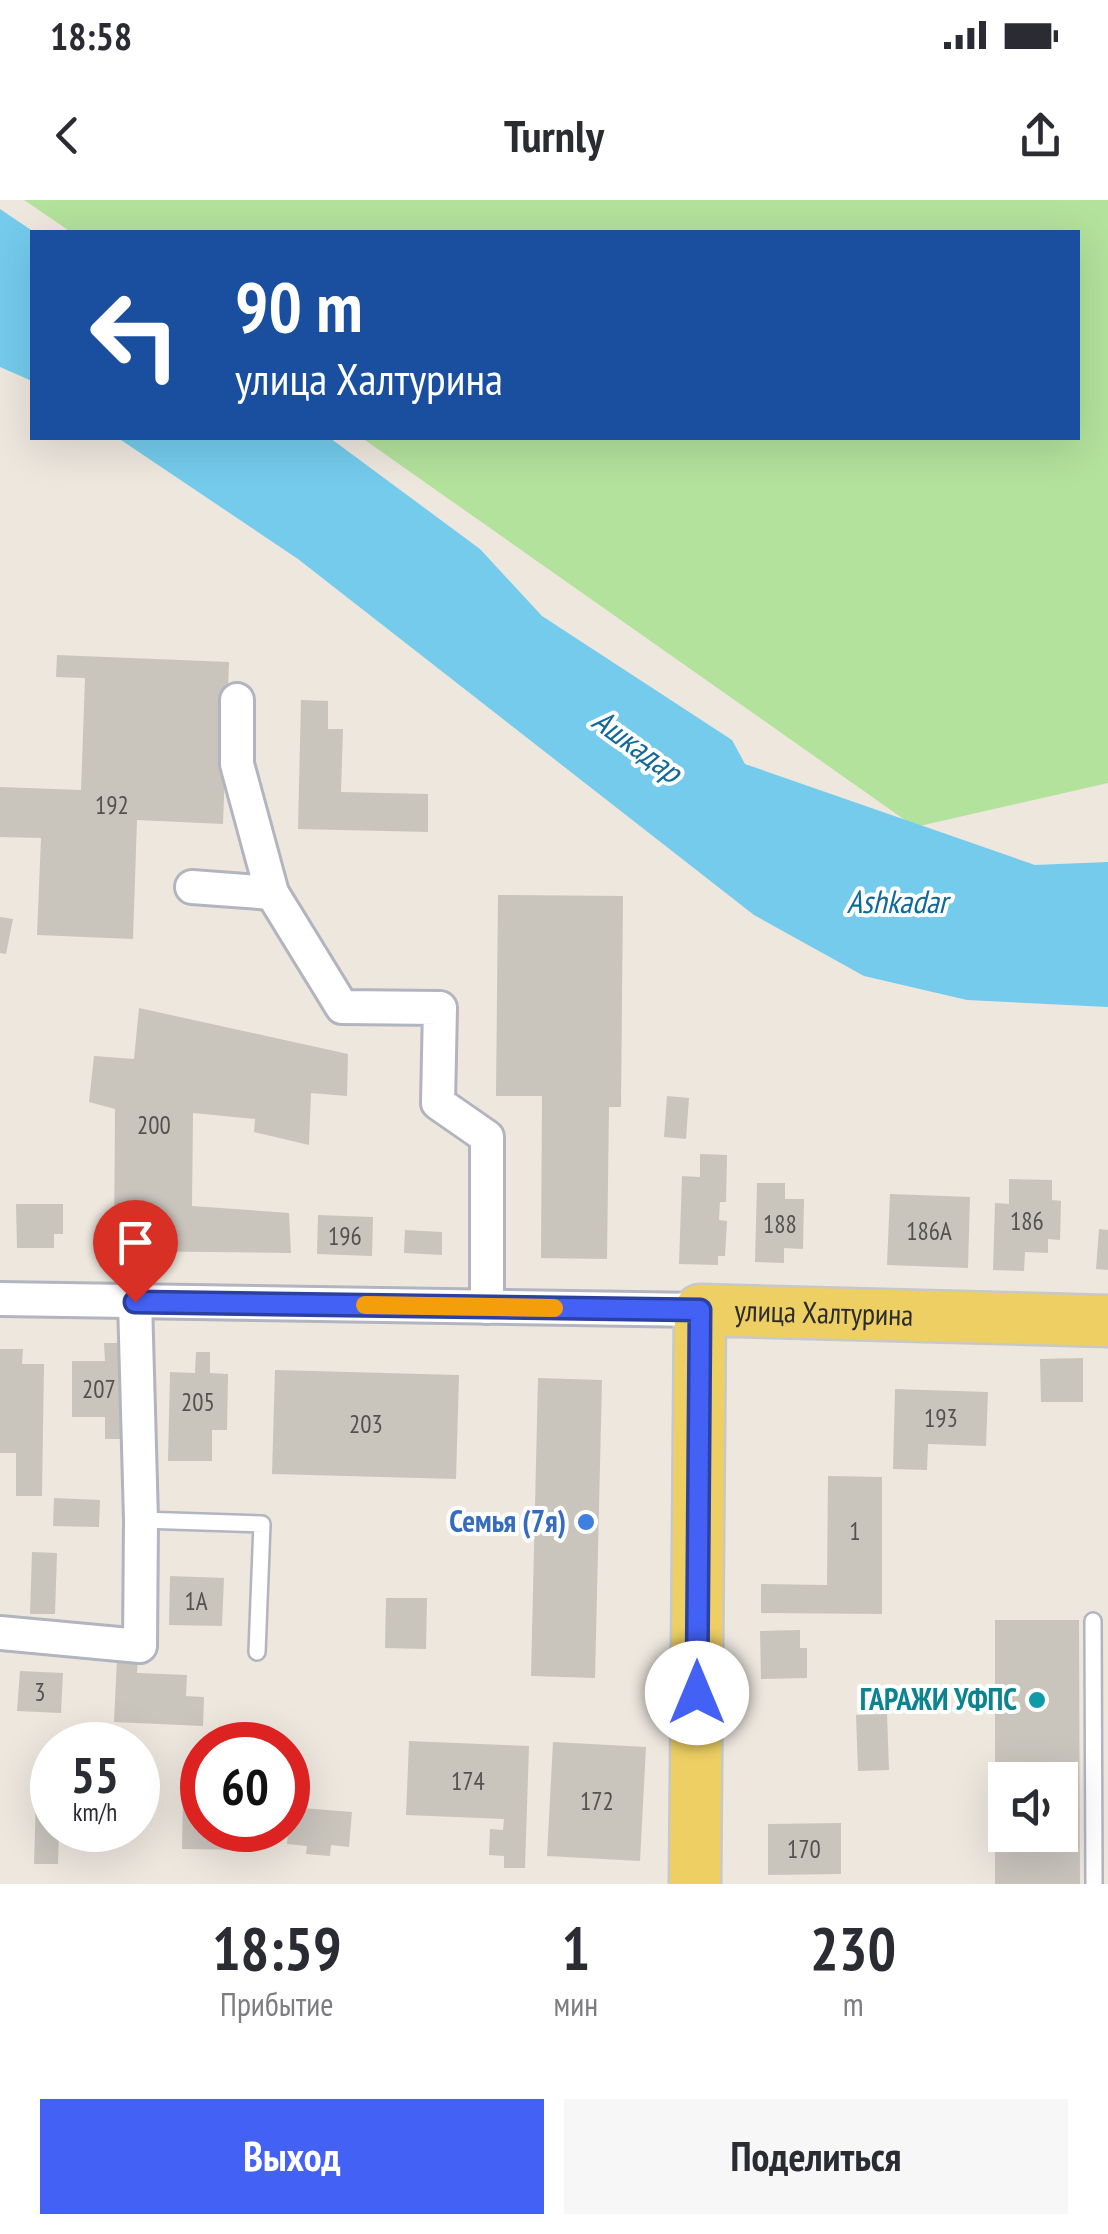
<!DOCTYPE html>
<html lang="ru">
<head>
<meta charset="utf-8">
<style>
	body { margin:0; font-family:"PT Sans Narrow",sans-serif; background:#f7f7f7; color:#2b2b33; height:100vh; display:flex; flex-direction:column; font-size:38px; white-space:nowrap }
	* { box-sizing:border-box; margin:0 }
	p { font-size:32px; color:#7c7c81 }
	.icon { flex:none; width:55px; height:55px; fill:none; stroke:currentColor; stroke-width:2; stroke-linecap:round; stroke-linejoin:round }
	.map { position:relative; height:1684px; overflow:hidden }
	.panel { display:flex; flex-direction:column; background:#fff; flex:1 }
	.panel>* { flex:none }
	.top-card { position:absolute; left:30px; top:30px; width:1050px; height:210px; border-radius:0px; box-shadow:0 10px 40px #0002; background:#1a4fa0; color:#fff; overflow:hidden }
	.controls { position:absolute; left:988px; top:1562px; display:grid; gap:20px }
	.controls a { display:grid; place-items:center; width:90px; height:90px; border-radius:0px; background:#fff; box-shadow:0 10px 40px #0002; font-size:50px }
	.speed { position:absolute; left:30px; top:1522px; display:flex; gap:20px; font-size:50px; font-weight:700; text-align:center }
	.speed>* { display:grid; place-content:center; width:130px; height:130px; border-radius:50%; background:#fff; box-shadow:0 10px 40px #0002; line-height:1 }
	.speed small { font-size:25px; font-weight:400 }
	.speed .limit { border:15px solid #d22; background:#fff; color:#111 }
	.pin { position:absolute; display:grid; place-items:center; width:85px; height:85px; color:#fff; margin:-102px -42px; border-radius:50% 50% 50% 0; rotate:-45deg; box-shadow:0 0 10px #0007 }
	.pin .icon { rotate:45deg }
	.me { position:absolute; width:110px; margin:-55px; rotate:0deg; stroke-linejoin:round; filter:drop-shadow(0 0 8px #0008) }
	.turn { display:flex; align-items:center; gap:35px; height:210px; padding:0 40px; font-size:45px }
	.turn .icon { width:130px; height:130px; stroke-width:2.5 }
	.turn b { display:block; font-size:70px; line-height:85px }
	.eta { display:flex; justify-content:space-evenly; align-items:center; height:170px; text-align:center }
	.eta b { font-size:60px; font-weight:700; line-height:70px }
	.primary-button { display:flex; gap:20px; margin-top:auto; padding:20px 40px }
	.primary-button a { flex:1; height:115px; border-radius:0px; background:#4362f5; color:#fff; font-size:40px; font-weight:700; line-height:115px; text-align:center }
	.primary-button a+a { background:#f7f7f7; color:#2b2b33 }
	.status { display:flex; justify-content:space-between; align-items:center; height:70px; padding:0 50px; background:#fff; direction:ltr }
	.status svg { height:28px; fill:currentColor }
	header { display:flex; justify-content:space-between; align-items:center; height:130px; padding:0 40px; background:#fff; font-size:45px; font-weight:700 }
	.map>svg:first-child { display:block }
</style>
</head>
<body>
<div class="status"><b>18:58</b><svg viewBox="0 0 49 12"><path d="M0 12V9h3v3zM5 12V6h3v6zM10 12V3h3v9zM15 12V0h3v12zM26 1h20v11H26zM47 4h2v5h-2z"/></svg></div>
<header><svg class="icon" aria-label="back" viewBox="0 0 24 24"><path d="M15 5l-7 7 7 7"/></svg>Turnly<svg class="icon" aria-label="share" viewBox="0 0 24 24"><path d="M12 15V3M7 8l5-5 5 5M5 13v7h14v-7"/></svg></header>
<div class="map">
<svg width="1108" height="1684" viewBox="0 0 1108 1684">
	<rect width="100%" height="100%" fill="#ede7de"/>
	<polygon fill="#b3e29c" points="24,0 1108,0 1108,583 915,627 362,238 1078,238 1078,32 71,32"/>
	<g fill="#74cbec">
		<polygon points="0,9 34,32 32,181 0,167"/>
		<polygon points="118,238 330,238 480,349 542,416 732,540 745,564 1035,665 1108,662 1108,807 967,800 864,776 754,715 298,359"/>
	</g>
	<g fill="#c9c5bd" fill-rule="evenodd">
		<polygon points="57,455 229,462 223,624 137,620 133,739 37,735 41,638 0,637 0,587 81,590 85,478 56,477"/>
		<polygon points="301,500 328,501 328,529 343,529 341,592 428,594 428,632 298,629"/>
		<polygon points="498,695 623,696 621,907 609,907 607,1059 541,1058 542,896 496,896"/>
		<polygon points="0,717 13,719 6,754 0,753"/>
		<polygon points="139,808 348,854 347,896 311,893 309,945 254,932 255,919 193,913 192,1006 289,1013 291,1053 114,1051 115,909 89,902 94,856 134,859"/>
		<polygon points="667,896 689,898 686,939 664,937"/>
		<polygon points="700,954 727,955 726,1002 720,1002 719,1020 727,1021 725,1056 718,1056 718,1065 679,1064 682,976 700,977"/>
		<polygon points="1009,979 1052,980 1052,1000 1061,1001 1060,1040 1048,1039 1048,1053 1025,1052 1024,1071 993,1070 995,1003 1009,1004"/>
		<polygon points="757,983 785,983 785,999 804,999 803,1049 784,1048 784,1063 755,1062"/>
		<polygon points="890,994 970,997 968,1068 887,1065"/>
		<polygon points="16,1004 63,1004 63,1034 54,1034 54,1048 17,1048"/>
		<polygon points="318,1015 373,1017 372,1056 317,1054"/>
		<polygon points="1099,1029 1108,1030 1108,1070 1096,1069"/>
		<polygon points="405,1030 442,1032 442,1055 404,1053"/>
		<polygon points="104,1143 126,1143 126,1239 105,1239 105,1217 72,1217 72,1161 105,1161"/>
		<polygon points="0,1149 23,1149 22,1164 44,1164 42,1296 16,1296 16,1253 0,1253"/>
		<polygon points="196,1152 210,1152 210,1173 228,1174 227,1230 212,1230 212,1261 168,1261 170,1172 195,1173"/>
		<polygon points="1083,1158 1083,1202 1041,1202 1040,1159"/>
		<polygon points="275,1170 459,1175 456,1279 272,1274"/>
		<polygon points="538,1178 602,1180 595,1478 531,1476"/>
		<polygon points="895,1189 988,1192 986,1246 928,1244 927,1270 893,1269"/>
		<polygon points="828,1276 882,1277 882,1414 761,1413 761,1384 827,1385"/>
		<polygon points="54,1298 100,1300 99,1327 53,1326"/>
		<polygon points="32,1352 57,1353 55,1414 30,1414"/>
		<polygon points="170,1376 224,1378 222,1426 169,1425"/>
		<polygon points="386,1398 427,1398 426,1449 385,1448"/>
		<path d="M995,1420h84l1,264h-85zM1005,1580h55v55h-55z"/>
		<polygon points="800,1430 800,1448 807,1448 807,1478 761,1479 760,1431"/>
		<polygon points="117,1459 138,1460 137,1473 187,1475 186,1496 204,1497 203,1526 114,1522"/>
		<polygon points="20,1471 63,1473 61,1513 17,1511"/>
		<polygon points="887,1514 889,1570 858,1571 856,1515"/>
		<polygon points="409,1541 529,1546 525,1668 504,1668 504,1656 489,1655 490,1629 503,1630 504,1619 406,1615"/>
		<polygon points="553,1542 646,1547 640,1661 547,1656"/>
		<polygon points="183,1595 202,1596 202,1630 248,1630 248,1650 182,1649"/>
		<polygon points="36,1596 52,1596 52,1630 79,1630 79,1635 59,1634 58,1664 34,1664"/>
		<polygon points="290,1607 352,1612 349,1647 331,1645 330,1656 306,1654 307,1646 287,1644"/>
		<polygon points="841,1623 841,1674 768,1675 768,1624"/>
	</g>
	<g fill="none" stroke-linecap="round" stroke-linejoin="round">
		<g stroke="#b2b4bf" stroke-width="20">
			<g id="service">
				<polyline points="141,1320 262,1324 257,1452"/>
				<polyline points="1093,1421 1094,1684"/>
			</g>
		</g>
		<g stroke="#b2b4bf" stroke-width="38">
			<g id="minor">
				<polyline points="237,500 237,564 272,693 342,807 440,808 438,903 487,937 487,1107"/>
				<polyline points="192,687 272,693"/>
				<polyline points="0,1099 700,1110"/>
				<polyline points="0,1433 140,1446 141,1320 135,1101"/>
			</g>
		</g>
		<g stroke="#c8c8c8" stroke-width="55">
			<g id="primary">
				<path id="s1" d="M695,1684l5,-574 408,11"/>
			</g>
		</g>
		<use href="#service" stroke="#fff" stroke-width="15"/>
		<use href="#minor" stroke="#fff" stroke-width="32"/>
		<use href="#primary" stroke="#edcf63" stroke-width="50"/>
	</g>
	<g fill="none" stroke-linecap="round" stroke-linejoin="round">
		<g stroke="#2c409f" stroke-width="25">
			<polyline id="route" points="135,1102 700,1110 697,1493"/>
		</g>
		<use href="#route" stroke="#4362f5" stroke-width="18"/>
		<polyline stroke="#f59e0b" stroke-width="18" points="365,1105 554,1108"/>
	</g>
	<circle fill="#3f7fe0" stroke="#fff" stroke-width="4" cx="586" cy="1322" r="10"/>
	<circle fill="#0f9aa8" stroke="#fff" stroke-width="4" cx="1037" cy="1500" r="10"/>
	<g text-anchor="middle" stroke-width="8" stroke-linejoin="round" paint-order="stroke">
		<g font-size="25" fill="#535250">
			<text x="112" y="614">192</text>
			<text x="154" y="934">200</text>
			<text x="1027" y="1030">186</text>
			<text x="780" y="1033">188</text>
			<text x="929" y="1040">186А</text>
			<text x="345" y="1045">196</text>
			<text x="99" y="1198">207</text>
			<text x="198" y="1211">205</text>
			<text x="941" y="1227">193</text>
			<text x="366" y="1233">203</text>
			<text x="855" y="1340">1</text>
			<text x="196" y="1410">1А</text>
			<text x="40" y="1501">3</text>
			<text x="468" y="1590">174</text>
			<text x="597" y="1610">172</text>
			<text x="804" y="1658">170</text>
		</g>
		<g font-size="30" fill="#2c2c2c" stroke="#fff">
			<text dy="10" stroke="none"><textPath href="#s1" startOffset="698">улица Халтурина</textPath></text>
		</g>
		<g font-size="30" font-weight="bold" fill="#366cbe" stroke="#fff" text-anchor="end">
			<text x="566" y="1332">Семья (7я)</text>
		</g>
		<g font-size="30" font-weight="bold" fill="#0d838f" stroke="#fff" text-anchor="end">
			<text x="1017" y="1510">ГАРАЖИ УФПС</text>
		</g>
		<g font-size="32" font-style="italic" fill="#11699a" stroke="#fff">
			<text transform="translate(637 546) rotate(36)" y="11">Ашкадар</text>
			<text x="897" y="713">Ashkadar</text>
		</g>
	</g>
</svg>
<div class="controls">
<a><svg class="icon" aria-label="sound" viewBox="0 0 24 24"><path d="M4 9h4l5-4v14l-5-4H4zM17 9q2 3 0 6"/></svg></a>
</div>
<div class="speed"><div>55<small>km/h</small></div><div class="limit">60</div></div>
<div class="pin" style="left:135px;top:1102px;background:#d93025"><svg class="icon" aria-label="arrive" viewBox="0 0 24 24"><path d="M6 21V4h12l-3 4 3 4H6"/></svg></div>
<svg class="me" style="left:697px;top:1493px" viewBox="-20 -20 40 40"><circle r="19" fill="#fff"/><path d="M0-13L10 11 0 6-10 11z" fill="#4362f5"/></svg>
<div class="top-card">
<div class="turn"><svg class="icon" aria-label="left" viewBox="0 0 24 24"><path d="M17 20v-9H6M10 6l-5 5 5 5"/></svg><div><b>90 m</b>улица Халтурина</div></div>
</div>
</div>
<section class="panel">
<div class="eta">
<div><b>18:59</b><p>Прибытие</p></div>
<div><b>1</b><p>мин</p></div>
<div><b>230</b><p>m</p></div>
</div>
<div class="primary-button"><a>Выход</a><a>Поделиться</a></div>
</section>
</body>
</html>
